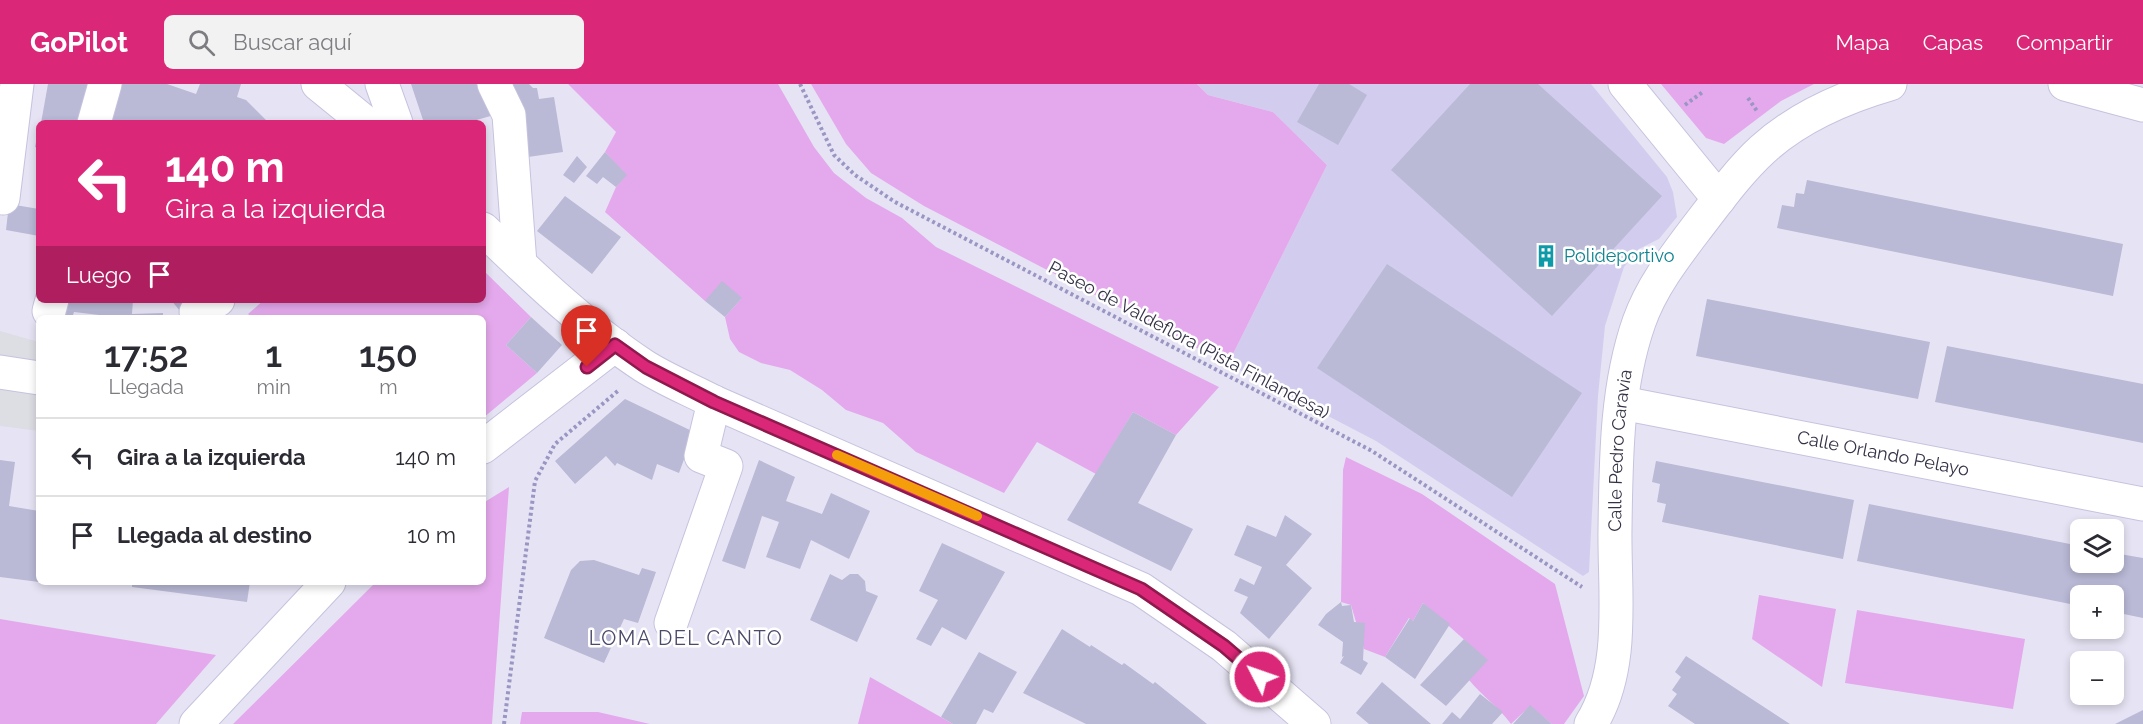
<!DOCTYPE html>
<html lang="es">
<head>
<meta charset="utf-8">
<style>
	body { margin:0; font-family:Raleway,sans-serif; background:#f2f2f3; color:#2b2b33; height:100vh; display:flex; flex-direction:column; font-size:22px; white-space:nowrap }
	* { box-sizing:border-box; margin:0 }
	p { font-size:20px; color:#7c7c81 }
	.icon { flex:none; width:33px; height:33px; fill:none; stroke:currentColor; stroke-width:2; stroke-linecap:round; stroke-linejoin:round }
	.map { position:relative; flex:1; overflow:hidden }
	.sheet { position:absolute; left:36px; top:231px; width:450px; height:270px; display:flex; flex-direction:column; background:#fff; border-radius:9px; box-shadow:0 3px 9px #0003 }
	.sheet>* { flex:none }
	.banner { position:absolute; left:36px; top:36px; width:450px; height:183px; border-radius:9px; box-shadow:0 3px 9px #0003; background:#db2777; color:#fff; overflow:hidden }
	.buttons { position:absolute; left:2070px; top:435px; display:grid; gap:12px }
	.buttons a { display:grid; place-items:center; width:54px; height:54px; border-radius:9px; background:#fff; box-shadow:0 3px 9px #0003; font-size:30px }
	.pin { position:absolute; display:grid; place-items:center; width:51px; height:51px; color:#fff; margin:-62px -26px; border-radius:50% 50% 50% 0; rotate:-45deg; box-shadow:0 0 6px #0007 }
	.pin .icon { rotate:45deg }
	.me { position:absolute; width:66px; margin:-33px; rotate:311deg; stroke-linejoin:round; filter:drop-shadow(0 0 4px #0008) }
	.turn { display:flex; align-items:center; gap:21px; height:126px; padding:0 30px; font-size:27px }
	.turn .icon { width:78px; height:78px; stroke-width:2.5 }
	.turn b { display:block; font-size:42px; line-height:51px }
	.then { display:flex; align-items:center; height:57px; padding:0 30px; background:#0003; gap:12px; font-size:22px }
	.eta { display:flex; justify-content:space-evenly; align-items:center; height:102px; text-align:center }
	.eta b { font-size:36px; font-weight:600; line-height:42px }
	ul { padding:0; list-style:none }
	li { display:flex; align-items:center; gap:18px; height:78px; padding:0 30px; border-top:2px solid #e1e1e2 }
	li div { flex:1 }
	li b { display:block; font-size:22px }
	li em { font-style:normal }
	header { display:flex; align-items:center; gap:36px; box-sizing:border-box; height:84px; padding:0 30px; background:#db2777; color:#fff }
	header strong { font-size:28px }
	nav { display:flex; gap:33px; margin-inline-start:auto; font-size:21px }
	.search { width:420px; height:54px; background:#f2f2f3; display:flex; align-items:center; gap:15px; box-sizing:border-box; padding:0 21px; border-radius:9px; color:#7c7c81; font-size:22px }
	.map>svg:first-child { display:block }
</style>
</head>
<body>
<header>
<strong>GoPilot</strong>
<div class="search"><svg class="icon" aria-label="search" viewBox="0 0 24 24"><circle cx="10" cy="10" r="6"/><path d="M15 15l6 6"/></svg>Buscar aquí</div>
<nav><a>Mapa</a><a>Capas</a><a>Compartir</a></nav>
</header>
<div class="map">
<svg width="2143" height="640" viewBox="0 0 2143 640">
	<rect width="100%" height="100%" fill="#e6e4f4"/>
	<polygon fill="#d2cdee" points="1197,0 1591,0 1667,93 1673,108 1677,133 1659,155 1639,165 1624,183 1605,242 1598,312 1589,488 1583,492 1376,357 1228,280 1327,81 1273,28 1208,11"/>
	<g fill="#e4a9ec">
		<polygon points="568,0 778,0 814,63 834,89 866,114 902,134 936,163 1219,303 1176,351 1133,328 1096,390 1037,358 1004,409 916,368 883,339 846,326 822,306 790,286 761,279 739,268 730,255 725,233 741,215 705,217 605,128 616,103 626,91 605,68 616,48"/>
		<polygon points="811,0 1197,0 1208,11 1273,28 1327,81 1228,280 924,122 871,89 846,60"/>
		<polygon points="1661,0 1814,0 1781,17 1724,60 1706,54"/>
		<polygon points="483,186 531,233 506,261 537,289 483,334 483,234 253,234 248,230 264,216 483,216"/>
		<path d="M1346,373l76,37 133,90 29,112 -20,28h-12l-22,-18 -19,18c-12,-17 -29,-28 -42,-44l18,-20 -64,-57 -10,18 -4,-3 -24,39 -21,-8 -13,-44 -10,-3 2,-132z"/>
		<polygon points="509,403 492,640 233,640 376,498 483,498 483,419"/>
		<polygon points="1759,511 1836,525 1822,603 1752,555"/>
		<polygon points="1857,526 2025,555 2013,625 1845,599"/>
		<polygon points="0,535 216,571 156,640 0,640"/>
		<polygon points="870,593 953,640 858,640"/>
		<polygon points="522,628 598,628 650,640 520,640"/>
	</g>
	<polygon fill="#dddde4" points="0,247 39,258 39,347 0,342"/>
	<g fill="#bab9d6">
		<polygon points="48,0 90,0 79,38 41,39"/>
		<polygon points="118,0 167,0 196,10 200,0 241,0 237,13 246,16 269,39 106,39"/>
		<polygon points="411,0 481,0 494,31 466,39 424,39"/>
		<polygon points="504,0 529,0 533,4 537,4 539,15 554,13 563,68 528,73"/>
		<polygon points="1319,0 1349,0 1367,11 1338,61 1297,38"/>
		<polygon points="1470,0 1538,0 1662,112 1552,232 1391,86"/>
		<polygon points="38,49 39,49 39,64 35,63"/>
		<polygon points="605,68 627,91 616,103 603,93 597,100 586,92"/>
		<polygon points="577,72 587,83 574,99 563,91"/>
		<polygon points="1807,96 2123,160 2113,212 1777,144 1782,121 1794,123 1796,109 1804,110"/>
		<polygon points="565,112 621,153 592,190 537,147"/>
		<polygon points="9,120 39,125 39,152 6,146"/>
		<polygon points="1387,180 1582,309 1512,413 1317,284"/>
		<polygon points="722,197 742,214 725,233 705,217"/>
		<polygon points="1707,215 1930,258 1918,315 1696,272"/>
		<polygon points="61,216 133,216 132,230 163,229 163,234 124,234 74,228 72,234 56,234"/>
		<polygon points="171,216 194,216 180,227"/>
		<polygon points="531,233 562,261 537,289 506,261"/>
		<polygon points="1947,262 2143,300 2143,359 1935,318"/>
		<polygon points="625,315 694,348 679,389 657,380 652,396 617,379 615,382 606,372 575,400 555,377"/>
		<polygon points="1133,328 1176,351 1138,419 1193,445 1171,487 1067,436"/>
		<polygon points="0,376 15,378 9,422 39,427 39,498 0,493"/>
		<polygon points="759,376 795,393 786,417 822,430 831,409 870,427 849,475 811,456 800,485 766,473 779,438 762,432 745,485 722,477"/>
		<polygon points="1656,377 1854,416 1843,475 1662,438 1666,420 1657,418 1660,400 1652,398"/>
		<polygon points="1869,420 2080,462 2080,478 2114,478 2114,469 2143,474 2143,534 2114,528 2114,512 2080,512 2080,522 1857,477"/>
		<polygon points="1285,431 1312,450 1286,481 1312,504 1269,555 1240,529 1248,513 1234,507 1240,494 1254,501 1262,483 1234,471 1247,441 1276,453"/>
		<polygon points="942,459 1005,488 966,556 942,543 931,562 916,555 938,516 919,507"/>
		<polygon points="594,476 639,491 642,484 656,488 638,539 624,535 604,579 544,554 571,486 580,477"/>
		<polygon points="830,490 842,496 850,490 858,490 865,497 866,507 878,512 857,558 810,536"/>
		<polygon points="132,498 250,498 247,518 132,503"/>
		<polygon points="1341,518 1342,522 1351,521 1354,538 1365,539 1363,576 1368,579 1361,591 1340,579 1344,572 1342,573 1343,558 1318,541 1326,530"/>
		<polygon points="1423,519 1450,540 1415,595 1385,573 1410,534 1413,537"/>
		<polygon points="1062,545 1090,563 1091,561 1122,581 1124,579 1153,600 1155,598 1207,640 1086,640 1023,609"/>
		<polygon points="1464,555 1488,576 1446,622 1420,601"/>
		<polygon points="979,568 1017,588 993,629 984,625 976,640 953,640 941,633"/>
		<polygon points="1686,572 1790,640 1695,640 1668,622 1677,610 1672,606 1681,593 1675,588"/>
		<polygon points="1382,598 1431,640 1369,640 1356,629"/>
		<polygon points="1480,610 1503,628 1492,640 1442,640 1452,628 1460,635"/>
		<polygon points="1530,621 1552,640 1513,640"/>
		<polygon points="2143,626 2143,640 2115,640"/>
	</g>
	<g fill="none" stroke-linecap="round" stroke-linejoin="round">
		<g stroke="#c5c3de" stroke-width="35">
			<g id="minor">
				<polyline points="318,0 366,39"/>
				<polyline points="382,0 396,39"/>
				<polyline points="494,0 509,31 520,180"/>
				<polyline points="1625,0 1719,115"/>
				<polyline points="2065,0 2143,21"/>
				<polyline points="94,39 105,0"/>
				<polyline points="3,114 17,0"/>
				<path d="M483,145c50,48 103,99 161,137 22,14 47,24 70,36l427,187 83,57 90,78"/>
				<polyline points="49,227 52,216"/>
				<polyline points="196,228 218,216"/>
				<polyline points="0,288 39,294"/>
				<path id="s1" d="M1622,319l521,101"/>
				<polyline points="483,363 615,261"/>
				<polyline points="671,539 726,382 701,372 714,318"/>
				<polyline points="196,640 329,498"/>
				<path id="s2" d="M1591,640c35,-56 23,-132 24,-195 1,-69 1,-141 24,-207 12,-34 34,-63 56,-92 21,-27 42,-57 67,-80 35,-32 83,-53 128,-66"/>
			</g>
		</g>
		<g stroke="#9996c3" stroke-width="4" stroke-dasharray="3 3" stroke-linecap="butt">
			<polyline points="800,0 834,71 855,91 895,118 1372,367 1582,503"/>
			<polyline points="1748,14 1757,27"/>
			<polyline points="1685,21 1704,7"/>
			<polyline points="504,640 535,397 555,360 619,306"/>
		</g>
		<use href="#minor" stroke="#fff" stroke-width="33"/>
	</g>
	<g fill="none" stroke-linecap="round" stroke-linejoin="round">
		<g stroke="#8e194d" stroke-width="15">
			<polyline id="route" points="587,283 615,261 646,283 714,318 1141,505 1224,562 1260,593"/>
		</g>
		<use href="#route" stroke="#db2777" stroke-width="10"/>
		<polyline stroke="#f59e0b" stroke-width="10" points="837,371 977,432"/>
	</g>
	<defs>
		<g id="building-bare" transform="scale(1.8)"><path d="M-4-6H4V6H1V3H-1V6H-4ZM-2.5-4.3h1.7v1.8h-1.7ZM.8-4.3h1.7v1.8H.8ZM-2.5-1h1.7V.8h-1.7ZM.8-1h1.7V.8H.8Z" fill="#0f9aa8" stroke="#fff" stroke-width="2.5" paint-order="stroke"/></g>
	</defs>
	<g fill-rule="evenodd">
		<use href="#building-bare" x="1546" y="172"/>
	</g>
	<g text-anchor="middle" stroke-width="5" stroke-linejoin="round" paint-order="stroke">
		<g font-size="18" fill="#0d838f" stroke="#fff" text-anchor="start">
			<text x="1564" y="178">Polideportivo</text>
		</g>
		<g font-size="18" fill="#343346" stroke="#fff">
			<text transform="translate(1189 256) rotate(28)" y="6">Paseo de Valdeflora (Pista Finlandesa)</text>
			<text dy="6" stroke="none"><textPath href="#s2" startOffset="278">Calle Pedro Caravia</textPath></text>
			<text dy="6" stroke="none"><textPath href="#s1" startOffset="266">Calle Orlando Pelayo</textPath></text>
		</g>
		<g font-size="20" letter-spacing="1.5" fill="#4b4a6a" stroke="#fff">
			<text x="686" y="561">LOMA DEL CANTO</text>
		</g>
	</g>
</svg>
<div class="buttons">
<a><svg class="icon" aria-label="layers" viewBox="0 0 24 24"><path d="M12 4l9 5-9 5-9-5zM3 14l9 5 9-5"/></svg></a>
<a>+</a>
<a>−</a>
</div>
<div class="pin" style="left:587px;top:283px;background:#d93025"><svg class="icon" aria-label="arrive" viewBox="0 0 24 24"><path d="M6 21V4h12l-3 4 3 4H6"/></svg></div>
<svg class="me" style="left:1260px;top:593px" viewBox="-20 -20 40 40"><circle r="17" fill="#db2777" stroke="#fff" stroke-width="3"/><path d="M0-11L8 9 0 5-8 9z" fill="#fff"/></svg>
<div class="banner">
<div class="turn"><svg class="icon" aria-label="left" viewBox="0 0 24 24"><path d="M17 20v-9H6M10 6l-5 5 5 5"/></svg><div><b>140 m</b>Gira a la izquierda</div></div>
<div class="then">Luego<svg class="icon" aria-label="arrive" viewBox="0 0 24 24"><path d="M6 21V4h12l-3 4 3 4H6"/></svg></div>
</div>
<section class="sheet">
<div class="eta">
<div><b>17:52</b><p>Llegada</p></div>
<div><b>1</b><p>min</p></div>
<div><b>150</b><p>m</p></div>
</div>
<ul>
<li><svg class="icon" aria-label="left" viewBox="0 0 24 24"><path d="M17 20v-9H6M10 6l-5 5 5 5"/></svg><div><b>Gira a la izquierda</b></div><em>140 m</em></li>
<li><svg class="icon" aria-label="arrive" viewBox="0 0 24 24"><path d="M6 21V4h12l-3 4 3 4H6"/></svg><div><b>Llegada al destino</b></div><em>10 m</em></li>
</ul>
</section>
</div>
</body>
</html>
